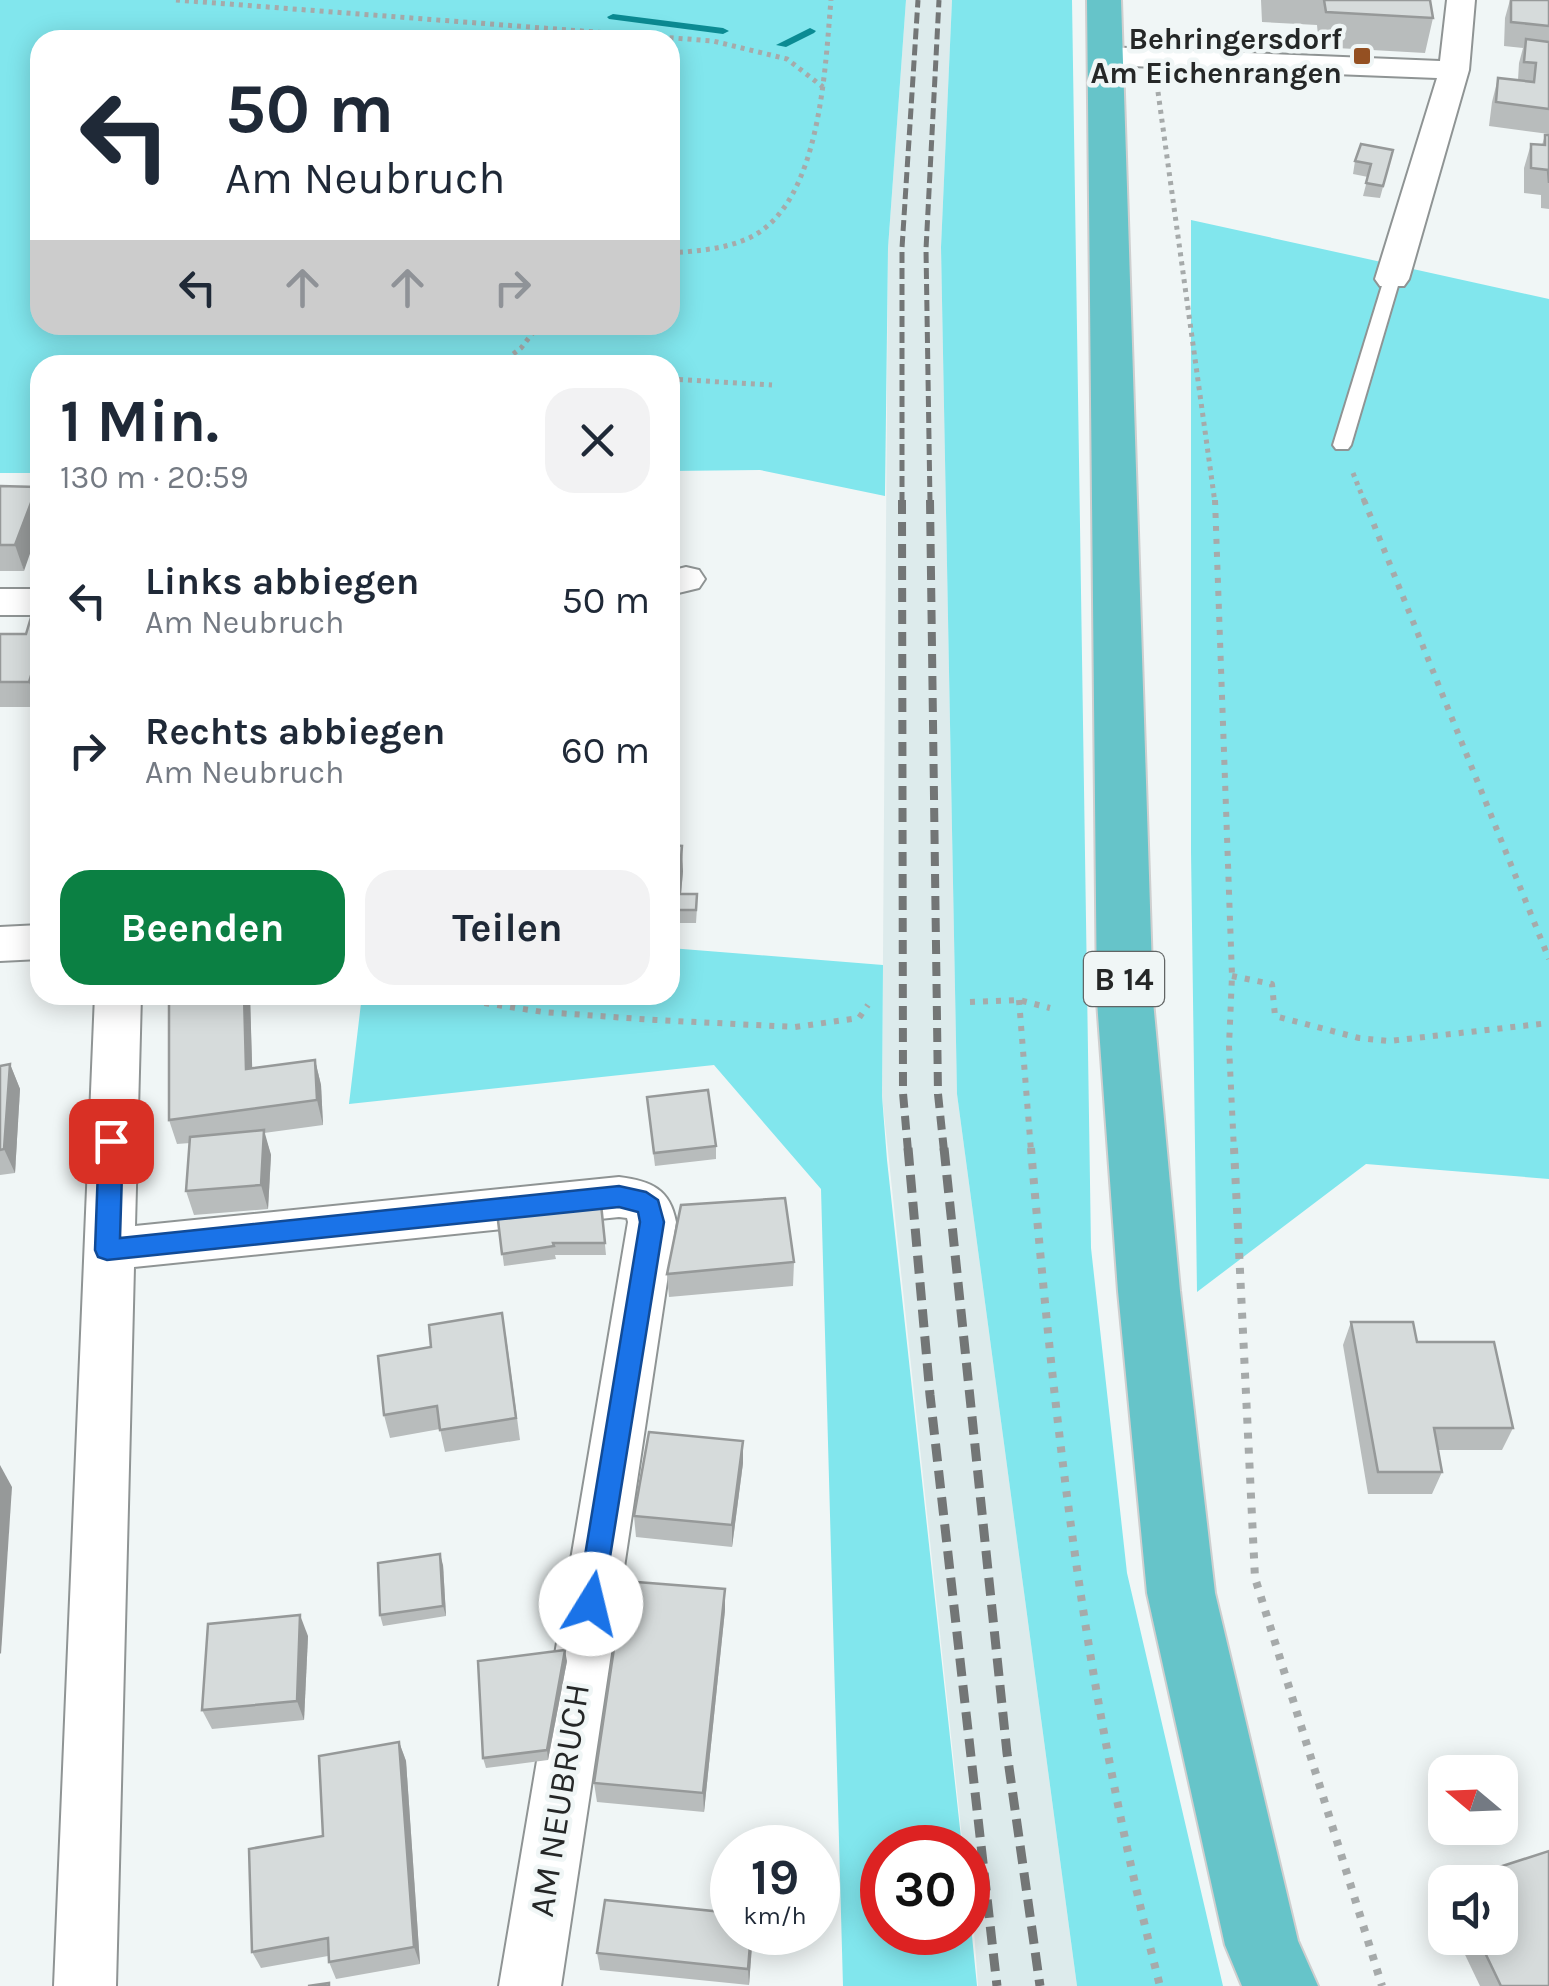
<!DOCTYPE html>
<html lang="de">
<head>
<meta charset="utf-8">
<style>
	body { margin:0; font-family:Karla,sans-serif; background:#f2f2f3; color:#1f2937; height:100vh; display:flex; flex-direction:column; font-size:38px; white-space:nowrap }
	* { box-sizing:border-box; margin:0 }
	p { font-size:32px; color:#747a83 }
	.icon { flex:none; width:55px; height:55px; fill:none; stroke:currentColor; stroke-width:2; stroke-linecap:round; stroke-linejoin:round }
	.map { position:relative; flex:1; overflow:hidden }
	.drawer { position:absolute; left:30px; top:355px; width:650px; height:650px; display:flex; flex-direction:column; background:#fff; border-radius:30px; box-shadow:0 5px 25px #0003 }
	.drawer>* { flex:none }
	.guide { position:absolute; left:30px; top:30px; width:650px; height:305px; border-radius:30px; box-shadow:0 5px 25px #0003; background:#fff; color:#1f2937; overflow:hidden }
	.needle { width:65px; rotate:289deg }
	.buttons { position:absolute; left:1428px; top:1755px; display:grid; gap:20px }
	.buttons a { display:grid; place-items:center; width:90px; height:90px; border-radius:20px; background:#fff; box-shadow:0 5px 25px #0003; font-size:50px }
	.speed { position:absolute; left:710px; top:1825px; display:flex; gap:20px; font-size:50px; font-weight:700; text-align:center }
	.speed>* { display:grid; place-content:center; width:130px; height:130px; border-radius:50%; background:#fff; box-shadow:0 5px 25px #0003; line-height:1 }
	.speed small { font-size:25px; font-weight:400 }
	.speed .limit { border:15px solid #d22; background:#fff; color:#111 }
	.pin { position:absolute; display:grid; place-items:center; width:85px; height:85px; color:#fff; margin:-42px; border-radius:20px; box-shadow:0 5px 15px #0006 }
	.me { position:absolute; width:110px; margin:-55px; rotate:9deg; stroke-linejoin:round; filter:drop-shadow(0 0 8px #0008) }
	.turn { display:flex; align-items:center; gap:35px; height:210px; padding:0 30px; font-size:45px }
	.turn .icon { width:130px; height:130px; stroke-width:2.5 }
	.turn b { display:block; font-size:70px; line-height:85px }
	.lanes { display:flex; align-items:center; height:95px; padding:0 30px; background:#0003; justify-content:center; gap:50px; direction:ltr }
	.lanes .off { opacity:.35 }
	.round { display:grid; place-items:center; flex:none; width:105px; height:105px; border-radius:30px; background:#f2f2f3 }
	.headline { display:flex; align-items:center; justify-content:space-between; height:170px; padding:0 30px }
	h1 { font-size:60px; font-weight:700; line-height:75px }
	.primary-button { display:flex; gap:20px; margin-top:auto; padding:20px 30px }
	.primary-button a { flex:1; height:115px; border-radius:30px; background:#0b8043; color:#fff; font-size:40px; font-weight:700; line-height:115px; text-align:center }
	.primary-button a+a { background:#f2f2f3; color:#1f2937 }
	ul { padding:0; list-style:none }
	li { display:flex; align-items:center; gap:30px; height:150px; padding:0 30px }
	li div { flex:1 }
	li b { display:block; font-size:38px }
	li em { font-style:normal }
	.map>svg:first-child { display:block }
</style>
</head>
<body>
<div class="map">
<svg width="1549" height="1986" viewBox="0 0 1549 1986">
	<rect width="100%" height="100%" fill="#f0f6f6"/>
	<polygon fill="#ddebec" points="906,0 952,0 941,247 957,1094 1077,1986 978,1986 968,1848 963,1847 882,1096 888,248"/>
	<g fill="#81e6ed" fill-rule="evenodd">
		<path d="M0,0h906l-18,248 -3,248 -125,-26 -90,1v-106h-630v108h-40zM670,40v285h-630v-285z"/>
		<polygon points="952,0 1072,0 1091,1248 1127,1573 1223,1986 1077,1986 957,1094 941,247"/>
		<polygon points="1191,220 1549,299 1549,1179 1366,1164 1197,1292 1191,852"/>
		<polygon points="670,948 883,965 882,1096 887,1160 962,1847 882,1848 882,1932 968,1932 968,1896 977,1986 843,1986 821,1189 714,1065 349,1104 362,995 670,995"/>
	</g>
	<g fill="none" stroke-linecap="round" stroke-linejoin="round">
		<g fill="#0b8b93" fill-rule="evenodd">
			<polygon points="613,14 723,28 729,31 723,34 609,19 607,17"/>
			<polygon points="810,28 816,31 814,33 786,47 776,45"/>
		</g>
		<g stroke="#8f9494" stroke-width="4">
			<polygon id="service" points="1392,274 1400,279 1351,445 1348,449 1336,449 1333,445 1384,279"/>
		</g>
		<g stroke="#8f9494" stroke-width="4">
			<g id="minor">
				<polygon points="1447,0 1475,0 1469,70 1409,279 1404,286 1380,286 1375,279 1437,78 1105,65 1095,62 1090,56 1095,50 1105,47 1440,61"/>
				<polygon points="686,567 699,570 705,579 699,588 670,595 670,571"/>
				<rect x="0" y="589" width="40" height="26"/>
				<polygon points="40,925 40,959 0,961 0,927"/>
				<path d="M95,995h46l-6,231 484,-49c32,4 51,12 57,45l-115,764h-62l129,-764 -1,-4 -8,-1 -485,50 -18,719h-62z"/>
			</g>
		</g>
		<g stroke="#cfcfcf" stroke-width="4">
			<polygon id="primary" points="1087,0 1121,0 1153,1001 1180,1291 1215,1593 1298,1941 1318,1986 1242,1986 1225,1945 1147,1593 1118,1291 1097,1001"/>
		</g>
		<g stroke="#a6aaaa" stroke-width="5" stroke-dasharray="4 5" stroke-linecap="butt">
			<polyline points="176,0 713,41 787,59 823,87"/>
			<polyline points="1158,92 1215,503"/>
			<path d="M670,253c28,-2 58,-4 83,-17 68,-37 72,-168 78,-236"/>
			<polyline points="499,365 521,348 539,325"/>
			<polyline points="670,379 772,385"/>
			<polyline points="1353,473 1365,503"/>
		</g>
		<g stroke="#a6aaaa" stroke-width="6" stroke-dasharray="5 8" stroke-linecap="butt">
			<polyline points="1215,500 1232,976 1229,1046 1234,1151"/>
			<polyline points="1364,500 1549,959"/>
			<polyline points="1232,976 1272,984 1275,1016 1359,1038 1389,1041 1549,1023"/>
			<polyline points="433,995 543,1012 655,1020 795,1027 859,1018 868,1005"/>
			<polyline points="1019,1000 1031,1151"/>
			<polyline points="970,1002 1019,1000 1050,1008"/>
		</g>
		<g stroke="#a6aaaa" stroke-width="8" stroke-dasharray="6 9" stroke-linecap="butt">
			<path d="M1031,1148c24,288 56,557 129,838"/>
			<polyline points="1234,1148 1255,1578 1382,1986"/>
		</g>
		<use href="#service" fill="#fff" fill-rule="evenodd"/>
		<use href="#minor" fill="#fff" fill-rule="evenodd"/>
		<use href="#primary" fill="#66c4c9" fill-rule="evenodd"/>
		<g stroke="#737676" stroke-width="5" stroke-dasharray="11 5" stroke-linecap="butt">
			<polyline points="902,503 902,248 918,0"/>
			<polyline points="930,503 926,249 939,0"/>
		</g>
		<g stroke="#737676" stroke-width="8" stroke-dasharray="14 8" stroke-linecap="butt">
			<polyline points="902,500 903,1093 908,1151"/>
			<polyline points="930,500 938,1094 944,1151"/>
		</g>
		<g stroke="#737676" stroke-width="9" stroke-dasharray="18 9" stroke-linecap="butt">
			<polyline points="908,1148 930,1395 997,1986"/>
			<polyline points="944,1148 1007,1753 1040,1986"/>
		</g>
	</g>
	<g fill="#b8bcbc">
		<polygon points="1261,0 1430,0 1433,18 1425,53 1319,47 1317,25 1262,22"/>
		<polygon points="1510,0 1549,0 1549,134 1489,126 1492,102 1498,78 1518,80 1519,63 1523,48 1504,46 1505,18"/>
		<polygon points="1545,135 1549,135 1549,209 1541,208 1541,195 1524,193 1524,168 1531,144 1542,145"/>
		<polygon points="1393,150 1380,198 1363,196 1368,177 1353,174 1355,161"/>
		<polygon points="0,486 24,571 0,571"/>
		<polygon points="40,594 40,699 38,707 0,707 0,634 26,634"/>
		<polygon points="670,606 673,606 674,632 673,701 670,701"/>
		<polygon points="670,845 683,871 681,894 697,907 696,923 670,923"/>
		<polygon points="169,995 250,995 252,1069 315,1060 321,1085 323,1125 264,1133 271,1155 268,1209 194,1215 186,1191 190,1143 177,1144 169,1120"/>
		<polygon points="10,1064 20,1089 15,1173 0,1175 0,1066"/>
		<polygon points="648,1109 716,1146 716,1159 655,1166"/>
		<polygon points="601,1204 606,1255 555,1255 556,1259 504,1266 497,1212"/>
		<polygon points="794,1262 793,1286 669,1297 667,1274"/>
		<polygon points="1351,1322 1417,1342 1513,1428 1502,1450 1438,1450 1442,1472 1432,1494 1368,1494 1343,1345"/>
		<polygon points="506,1336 520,1440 445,1452 440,1429 390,1438 384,1415"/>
		<polygon points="743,1463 732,1547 636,1537 634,1516"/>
		<polygon points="443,1565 446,1616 383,1626 380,1615"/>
		<polygon points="725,1610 704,1812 597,1802 594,1783"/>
		<polygon points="308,1636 304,1720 212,1729 202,1710"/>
		<polygon points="567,1661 548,1760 486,1768 483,1758"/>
		<polygon points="399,1742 406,1761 420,1964 336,1979 329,1962 328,1956 261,1968 252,1952 323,1836"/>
		<polygon points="1445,1893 1445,1912 1440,1901"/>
		<polygon points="732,1932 753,1932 749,1985 600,1970 597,1953"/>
		<polygon points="1457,1938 1500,1938 1549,1986 1480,1986"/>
	</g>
	<g fill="#969999">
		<polygon points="37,487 40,497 40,525 24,571 15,545"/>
		<polygon points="673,606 674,632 673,701 671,675"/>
		<polygon points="37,656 40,667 40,699 38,707 29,682"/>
		<polygon points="682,846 683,871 680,906 679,881"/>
		<polygon points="244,995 250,995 253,1094 246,1069"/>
		<polygon points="315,1060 321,1085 323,1125 317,1100"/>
		<polygon points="10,1064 20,1089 15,1173 4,1149"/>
		<polygon points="264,1130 271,1155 268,1209 261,1185"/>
		<polygon points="743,1441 743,1463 732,1547 732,1525"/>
		<polygon points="0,1465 12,1487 1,1654 0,1653"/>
		<polygon points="440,1554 443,1565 446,1616 443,1606"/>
		<polygon points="725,1589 725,1610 704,1812 703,1793"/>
		<polygon points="300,1615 308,1636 304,1720 297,1701"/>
		<polygon points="565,1650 567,1661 548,1760 547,1750"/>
		<polygon points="399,1742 406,1761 420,1964 414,1947"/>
		<polygon points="751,1932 753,1932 749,1985 748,1969"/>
	</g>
	<g fill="#d6dbdb" stroke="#969999" stroke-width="2.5">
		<polygon points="1324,0 1430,0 1433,18 1326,12"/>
		<polygon points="1511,0 1549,0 1549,26 1511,22"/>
		<polygon points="1526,39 1549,42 1549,109 1496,102 1498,78 1534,82 1536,63 1524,62"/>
		<polygon points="1545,135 1549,135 1549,183 1548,170 1531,168 1531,144 1545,145"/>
		<polygon points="1361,144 1393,150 1383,186 1366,183 1371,164 1355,161"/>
		<polygon points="0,486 37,487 15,545 0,545"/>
		<polygon points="38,594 40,594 40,656 37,656 29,682 0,682 0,634 26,634"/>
		<polygon points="670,606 673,606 671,675 670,675"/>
		<polygon points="670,845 682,846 679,881 670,881"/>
		<polygon points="670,894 697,894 696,910 670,910"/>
		<polygon points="169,995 244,995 246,1069 315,1060 317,1100 169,1120"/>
		<polygon points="10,1064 4,1149 0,1150 0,1066"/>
		<polygon points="708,1090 716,1146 654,1153 647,1097"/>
		<polygon points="264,1130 261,1185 186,1191 190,1137"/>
		<polygon points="785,1198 794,1262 667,1274 681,1205"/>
		<polygon points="601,1204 605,1243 553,1243 554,1246 502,1254 497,1212 549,1205"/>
		<polygon points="502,1313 516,1418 440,1430 437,1406 384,1415 378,1356 431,1347 429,1325"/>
		<polygon points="1351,1322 1413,1322 1417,1342 1494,1342 1513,1428 1434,1428 1442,1472 1378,1472"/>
		<polygon points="649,1432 743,1441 732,1525 634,1516"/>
		<polygon points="440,1554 443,1606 380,1615 378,1563"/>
		<polygon points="624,1581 725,1589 703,1793 594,1783"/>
		<polygon points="300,1615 297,1701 202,1710 208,1624"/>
		<polygon points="565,1650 547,1750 483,1758 478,1661"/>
		<polygon points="399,1742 414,1947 329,1962 328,1938 252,1952 249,1849 323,1836 319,1756"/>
		<polygon points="1549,1851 1549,1986 1501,1986 1478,1938 1500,1938 1500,1882 1453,1882"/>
		<polygon points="605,1900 732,1913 732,1932 751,1932 748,1969 597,1953"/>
		<polygon points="329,1983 329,1986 308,1986"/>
	</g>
	<polygon fill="#1a73e8" stroke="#114b97" stroke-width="2.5" points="111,1131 120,1134 123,1141 120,1238 619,1186 646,1192 658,1200 664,1222 601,1613 591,1617 581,1613 577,1604 640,1222 638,1212 619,1207 107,1260 98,1257 95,1250 99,1141 103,1134"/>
	<rect fill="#945022" stroke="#f0f6f6" stroke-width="4" x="1352" y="46" width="20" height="20" rx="5"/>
	<g text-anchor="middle" stroke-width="9" stroke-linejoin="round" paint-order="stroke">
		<g font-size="30" font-weight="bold" fill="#252727" stroke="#f0f6f6" text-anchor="end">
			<text x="1342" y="49">Behringersdorf<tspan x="1342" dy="34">Am Eichenrangen</tspan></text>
		</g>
		<rect fill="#f0f6f6" stroke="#626565" stroke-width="2.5" x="1084" y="952" width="80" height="54" rx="8"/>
		<g font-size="32" font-weight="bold" fill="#252727">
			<text x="1124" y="990">B 14</text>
		</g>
		<g font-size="35" fill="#252727" stroke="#f0f6f6">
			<text transform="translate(559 1800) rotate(-81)" y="12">AM NEUBRUCH</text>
		</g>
	</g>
</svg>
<div class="buttons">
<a><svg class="needle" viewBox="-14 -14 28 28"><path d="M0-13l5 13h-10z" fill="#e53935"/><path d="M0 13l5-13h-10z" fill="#747a83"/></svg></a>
<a><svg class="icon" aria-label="sound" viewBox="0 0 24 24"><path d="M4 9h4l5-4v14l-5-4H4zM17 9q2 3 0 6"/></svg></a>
</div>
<div class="speed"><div>19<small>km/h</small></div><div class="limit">30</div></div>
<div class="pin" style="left:111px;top:1141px;background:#d93025"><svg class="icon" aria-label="arrive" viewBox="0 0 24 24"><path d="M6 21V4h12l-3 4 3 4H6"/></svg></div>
<svg class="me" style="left:591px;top:1604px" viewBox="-20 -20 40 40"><circle r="19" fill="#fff"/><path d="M0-13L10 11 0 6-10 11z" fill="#1a73e8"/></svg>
<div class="guide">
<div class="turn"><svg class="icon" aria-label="left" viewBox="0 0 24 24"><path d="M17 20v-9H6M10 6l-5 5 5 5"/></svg><div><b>50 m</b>Am Neubruch</div></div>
<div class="lanes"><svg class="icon" aria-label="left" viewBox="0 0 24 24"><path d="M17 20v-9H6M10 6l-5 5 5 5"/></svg><svg class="icon off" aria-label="ahead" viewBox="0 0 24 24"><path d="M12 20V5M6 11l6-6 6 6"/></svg><svg class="icon off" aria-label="ahead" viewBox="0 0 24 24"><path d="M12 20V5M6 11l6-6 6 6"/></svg><svg class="icon off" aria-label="right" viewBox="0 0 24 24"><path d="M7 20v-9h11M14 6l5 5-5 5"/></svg></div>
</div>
<section class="drawer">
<div class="headline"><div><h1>1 Min.</h1><p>130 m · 20:59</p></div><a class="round"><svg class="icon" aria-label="close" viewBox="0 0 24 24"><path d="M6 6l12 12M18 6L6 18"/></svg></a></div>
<ul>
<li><svg class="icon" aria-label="left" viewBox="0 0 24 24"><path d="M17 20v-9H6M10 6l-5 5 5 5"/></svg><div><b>Links abbiegen</b><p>Am Neubruch</p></div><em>50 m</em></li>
<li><svg class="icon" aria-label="right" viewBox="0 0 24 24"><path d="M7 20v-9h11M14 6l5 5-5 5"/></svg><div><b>Rechts abbiegen</b><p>Am Neubruch</p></div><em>60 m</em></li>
</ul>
<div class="primary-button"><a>Beenden</a><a>Teilen</a></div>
</section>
</div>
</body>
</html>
